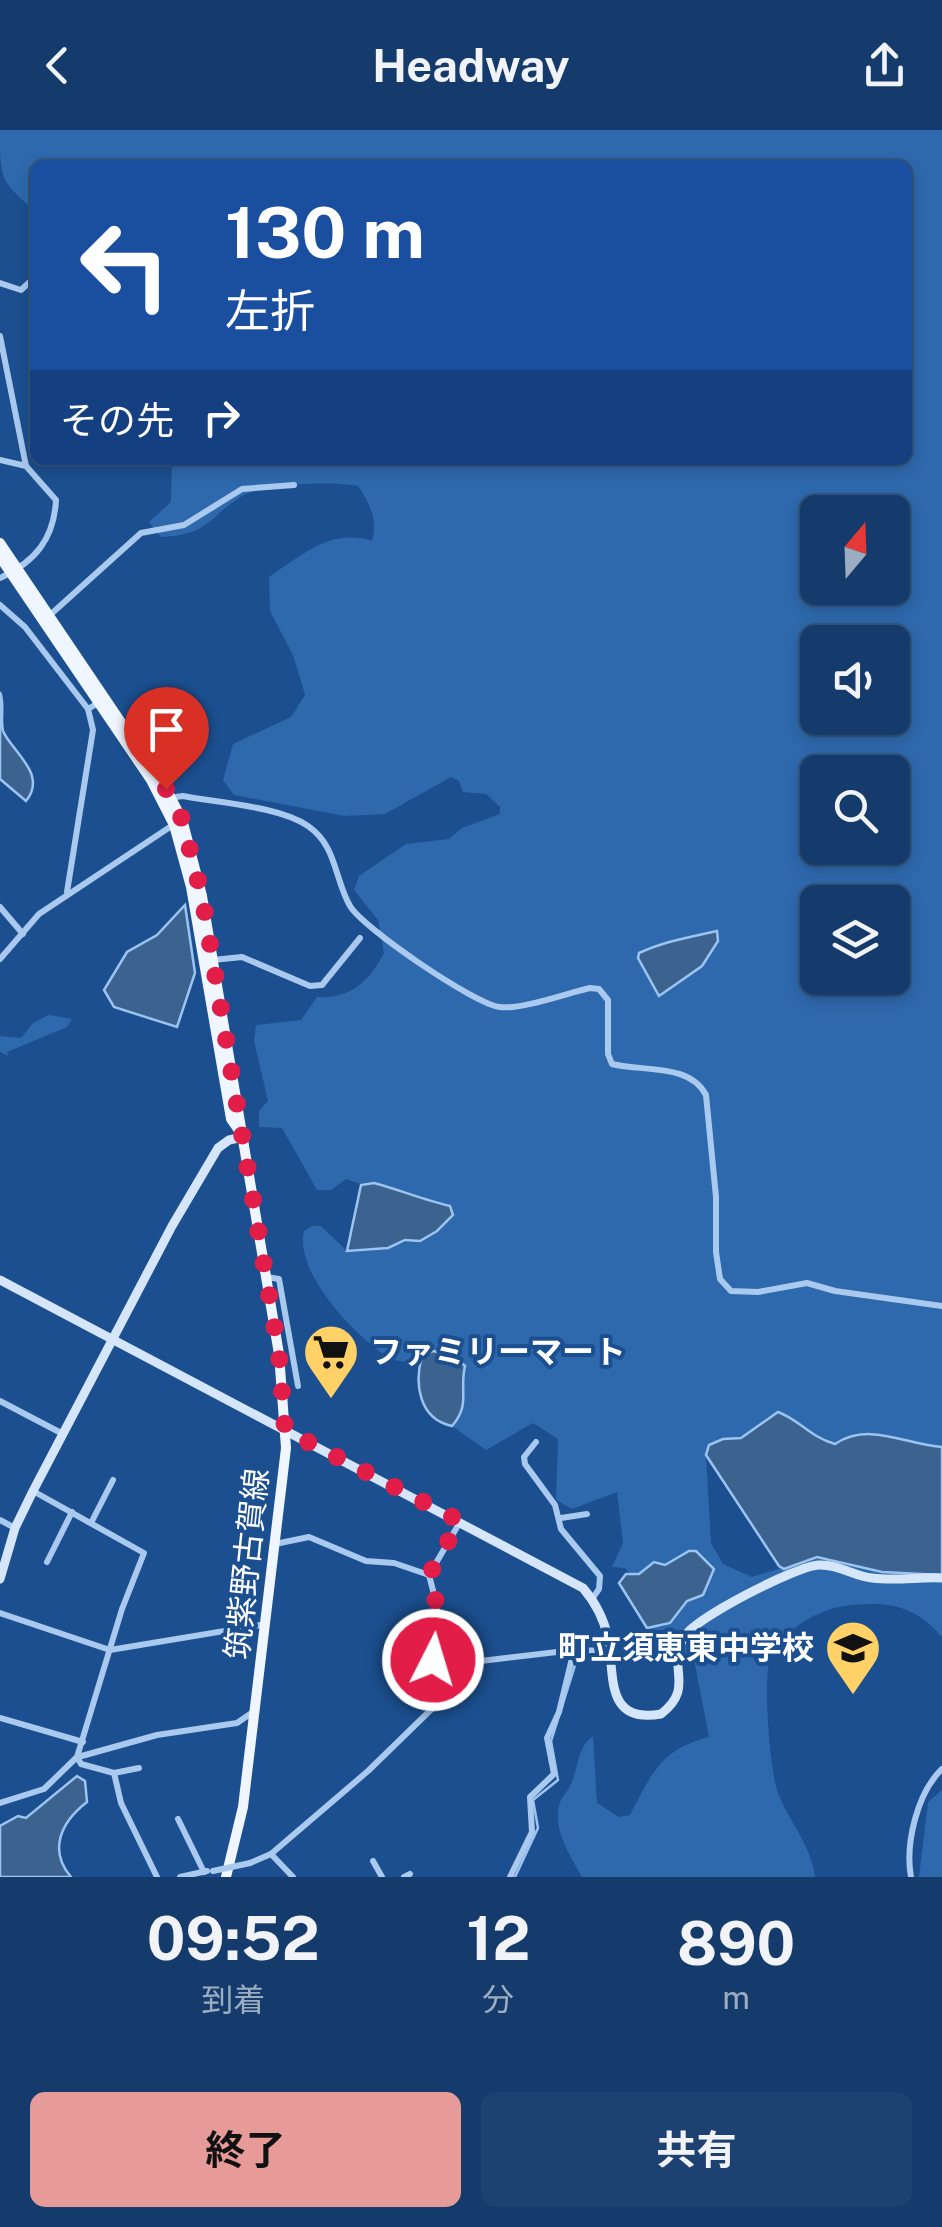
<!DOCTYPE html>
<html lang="ja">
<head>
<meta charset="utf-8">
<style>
	body { margin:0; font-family:"Public Sans","Noto Sans JP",sans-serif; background:#1d4271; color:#f1f3f6; height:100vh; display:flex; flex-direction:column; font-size:38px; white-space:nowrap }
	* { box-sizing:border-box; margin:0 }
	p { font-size:32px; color:#9dadc1 }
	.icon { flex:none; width:55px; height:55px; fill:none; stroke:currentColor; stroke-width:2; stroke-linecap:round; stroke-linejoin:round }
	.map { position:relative; height:1747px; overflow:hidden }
	.sheet { display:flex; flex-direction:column; background:#143b6b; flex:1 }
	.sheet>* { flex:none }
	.guide { position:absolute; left:30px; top:30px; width:882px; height:305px; border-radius:15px; box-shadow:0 5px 15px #0003,0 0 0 2px #33557e; background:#1a4fa0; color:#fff; overflow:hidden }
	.needle { width:65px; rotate:19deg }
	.tools { position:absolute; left:800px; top:365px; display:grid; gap:20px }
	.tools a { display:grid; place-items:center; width:110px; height:110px; border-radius:15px; background:#143b6b; box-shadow:0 5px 15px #0003,0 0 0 2px #33557e; font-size:50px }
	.pin { position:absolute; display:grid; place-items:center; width:85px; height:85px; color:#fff; margin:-102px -42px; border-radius:50% 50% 50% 0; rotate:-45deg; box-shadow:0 0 10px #0007 }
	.pin .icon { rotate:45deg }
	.me { position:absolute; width:110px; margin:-55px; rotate:5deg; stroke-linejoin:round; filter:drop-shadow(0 0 8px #0008) }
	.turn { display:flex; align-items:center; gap:35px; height:210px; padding:0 30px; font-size:45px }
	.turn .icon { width:130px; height:130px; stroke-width:2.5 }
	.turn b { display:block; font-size:70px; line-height:85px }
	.then { display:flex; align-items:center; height:95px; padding:0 30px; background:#0003; gap:20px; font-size:38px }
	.eta { display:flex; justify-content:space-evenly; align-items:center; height:170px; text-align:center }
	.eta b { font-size:60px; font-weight:700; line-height:70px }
	.cta { display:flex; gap:20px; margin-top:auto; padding:20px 30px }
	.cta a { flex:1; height:115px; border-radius:15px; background:#e69b98; color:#111; font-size:40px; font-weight:700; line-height:115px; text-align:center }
	.cta a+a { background:#1d4271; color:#f1f3f6 }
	header { display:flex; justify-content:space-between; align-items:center; height:130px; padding:0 30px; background:#143b6b; font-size:45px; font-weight:700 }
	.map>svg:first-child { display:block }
</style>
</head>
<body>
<header><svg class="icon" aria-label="back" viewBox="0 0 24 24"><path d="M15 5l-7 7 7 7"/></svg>Headway<svg class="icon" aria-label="share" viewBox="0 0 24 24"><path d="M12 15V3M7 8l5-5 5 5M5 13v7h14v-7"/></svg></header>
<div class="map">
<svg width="942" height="1747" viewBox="0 0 942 1747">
	<rect width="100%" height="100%" fill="#1b4f8f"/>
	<g fill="#2e69ad" fill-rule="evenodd">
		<path d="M0,0h942v1317c-36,-2 -73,-27 -106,-3l-34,-13 -11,-14h-23c-12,10 -20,22 -37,20l-25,18 5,88 12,21 29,13 65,-20 65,15 60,3v62c-29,-33 -55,-36 -97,-31 -26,3 -62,24 -74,50 -9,18 -1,117 7,137 12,30 33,52 37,84h-233c-12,-22 -32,-51 -21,-77 4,-7 10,-13 12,-21 6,-17 5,-32 20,-43l4,67 22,14 11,-2c22,-42 31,-66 79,-78l-16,-83 -48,5 -8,-9 10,-22 23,-5 17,-22 16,-6 -16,-42 -22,12 -11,-3 -15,12 -8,1 -6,-7 -13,-1 11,-24 -6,-51 -45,17 -16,-9 2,-61 -25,-16 -47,27 -34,-24c19,-22 7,-35 12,-60 -12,-12 -24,-18 -42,-11l-2,8c-9,-1 -24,-1 -31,-5 -33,-21 -95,-85 -85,-127l8,-5h9l26,25c40,-3 77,-6 106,-36 -33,-26 -71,-22 -107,-36l-15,11h-14l-35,-62 -23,-1v-16l9,-10 -14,-60 2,-16 45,-5 16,-23c33,2 52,-15 67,-44l-6,-33 -24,-30 5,-14 47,-32 43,-5 13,-11 38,-14v-7l-14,-13 -23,-2 -4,-11 -8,-4 -66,37 -40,2 -111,-21 -11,-15 10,-36 58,-27 14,-22 -12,-40 -23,-44 -1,-34c33,-22 62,-49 103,-36 6,-21 -2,-37 -14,-55 -23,-5 -96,-3 -116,10 -36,23 -33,39 -81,41l-12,-15 22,-20 1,-42h736v-295h-873v46c-35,-31 -35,-31 -35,-81zM818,382h74v76h-74zM818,512h74v76h-74zM818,642h74v76h-74zM818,772h74v76h-74z"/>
		<polygon points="49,885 72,889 67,897 7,922 8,926 0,922 0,906 21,908 33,893"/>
		<polygon points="942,1660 942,1747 919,1747 928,1672"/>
	</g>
	<g fill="#3c6290" stroke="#9cc4f0" stroke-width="2.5">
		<path d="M0,562c5,13 0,26 3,39 9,21 45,43 23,70l-26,-22z"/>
		<polygon points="185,775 195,843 177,897 114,877 104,860 127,822 157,805"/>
		<path d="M717,801l1,10 -16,25 -43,30 -21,-38 1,-5c26,-12 51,-16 78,-22z"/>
		<path d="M374,1053c26,7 50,17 76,23l3,9 -16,16 -17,10 -15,-1 -17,8 -41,3 14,-66z"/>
		<path d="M433,1221l20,4 12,11c-6,25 6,38 -13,60 -33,-7 -38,-42 -30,-70z"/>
		<path d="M778,1282c22,8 30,24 57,32 34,-23 71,1 107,3v128l-60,-3 -65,-15 -33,12 -5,-3 -73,-111 3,-10 14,-6 18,-1z"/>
		<polygon points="689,1421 696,1421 714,1439 703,1465 687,1471 670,1493 647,1498 619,1453 626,1444 639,1444 654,1432 665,1435"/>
		<path d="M77,1646l8,5 2,21c-26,20 -39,48 -16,75h-71v-51l18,-10 8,2z"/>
	</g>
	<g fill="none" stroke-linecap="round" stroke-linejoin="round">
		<polyline stroke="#9cc4f0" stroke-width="2.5" points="515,1747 538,1698 533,1670 558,1650 551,1611 577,1529"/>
		<g stroke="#a9c9ee" stroke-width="6">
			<polyline points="0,153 21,160 35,147"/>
			<polyline points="0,206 26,336"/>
			<path d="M0,330l26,6 30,34c-2,39 -21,62 -56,78"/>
			<polyline points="0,475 25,497 88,579"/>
			<polyline points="50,485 141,403 184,395 242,359 294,355"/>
			<path d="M168,668l15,-2c35,7 96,10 125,30 29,20 26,52 42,80 13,22 124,98 150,101 21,3 67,-14 90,-19l9,1 9,11v54l4,10c32,8 77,-1 94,31l10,102v55l4,27 11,12 27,1 49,-9 28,8 107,15"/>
			<polyline points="67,762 93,600 88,579 98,573"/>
			<polyline points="0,777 23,804"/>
			<polyline points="0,829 39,784 176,693"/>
			<polyline points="213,830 242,827 310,856 322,855 360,808"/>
			<polyline points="267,1147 279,1149 298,1256"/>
			<polyline points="0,1271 63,1304"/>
			<polyline points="536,1312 524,1327 525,1334 555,1375 561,1399 600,1446 599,1459 592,1469"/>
			<polyline points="561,1388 587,1384"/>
			<polyline points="0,1390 15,1398"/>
			<polyline points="91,1393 113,1350"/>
			<polyline points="275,1414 309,1407 366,1431 394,1433 429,1445 460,1392"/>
			<polyline points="47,1432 72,1382"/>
			<polyline points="429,1445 437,1476 430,1521 439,1571"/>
			<polyline points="0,1483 110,1520 266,1494"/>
			<polyline points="0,1588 83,1612"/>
			<polyline points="77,1627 81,1634 114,1643 139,1638"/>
			<polyline points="78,1627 157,1605 237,1593 253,1582"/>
			<polyline points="114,1643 121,1673 157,1747"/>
			<polyline points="0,1673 44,1659 77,1627 122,1479 144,1423 33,1361"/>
			<polyline points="178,1689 204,1742"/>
			<polyline points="271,1724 293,1747"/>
			<polyline points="373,1731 382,1747"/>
			<polyline points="250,1733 271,1724 368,1641 481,1531 574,1520 608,1521"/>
			<polyline points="180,1747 207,1741"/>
			<polyline points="404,1747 410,1744"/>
			<polyline points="510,1747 532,1702 530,1667 554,1644 547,1608 559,1582 574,1520"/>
			<path d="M911,1747c-6,-33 6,-84 31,-108"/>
		</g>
		<g stroke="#d6e6fa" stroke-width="9">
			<path d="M0,1150l583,308c12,14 21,31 25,50 7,36 -4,86 53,76 35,-27 5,-46 23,-77 11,-19 112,-71 135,-72 19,-1 35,11 53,13 23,3 47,-1 70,0"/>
			<polyline points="0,1449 15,1398 33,1361 172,1096 218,1018 229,1010 243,1007"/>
		</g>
		<g stroke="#f0f6ff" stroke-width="10">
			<polyline points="0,413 166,659 182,689 202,766 279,1224 286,1318 243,1677 226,1747"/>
			<polyline points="0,427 151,650 174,695 191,757 231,989 240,1002"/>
		</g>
		<polyline stroke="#a9c9ee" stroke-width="6" points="213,1741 250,1733"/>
	</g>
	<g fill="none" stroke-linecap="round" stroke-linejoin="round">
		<polyline stroke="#e11d48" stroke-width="18" stroke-dasharray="0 32.4" points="166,659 182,689 202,766 279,1224 285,1300 460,1391 429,1445 437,1476 430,1520 433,1530"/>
	</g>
	<defs>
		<g id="supermarket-pin" transform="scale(2.875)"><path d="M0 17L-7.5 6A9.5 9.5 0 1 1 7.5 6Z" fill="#ffd166" stroke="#1b4f8f"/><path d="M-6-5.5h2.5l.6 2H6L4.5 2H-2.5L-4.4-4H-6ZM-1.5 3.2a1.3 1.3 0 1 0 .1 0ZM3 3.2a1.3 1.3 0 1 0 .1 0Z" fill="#111"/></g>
		<g id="school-pin" transform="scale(2.875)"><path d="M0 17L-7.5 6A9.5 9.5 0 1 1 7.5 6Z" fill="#ffd166" stroke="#1b4f8f"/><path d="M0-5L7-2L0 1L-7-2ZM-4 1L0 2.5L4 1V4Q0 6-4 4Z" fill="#111"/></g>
	</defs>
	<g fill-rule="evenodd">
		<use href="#supermarket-pin" x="331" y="1222"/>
		<use href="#school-pin" x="853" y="1518"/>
	</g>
	<g text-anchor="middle" stroke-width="8" stroke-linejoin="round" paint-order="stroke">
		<g font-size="32" font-weight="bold" fill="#fff" stroke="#1b4f8f" text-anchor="start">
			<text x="370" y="1233">ファミリーマート</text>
			<text x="814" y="1529" text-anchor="end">町立須恵東中学校</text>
		</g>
		<g font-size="32" fill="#fff" stroke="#1b4f8f">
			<text transform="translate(247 1434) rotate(-84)" y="11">筑紫野古賀線</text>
		</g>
	</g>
</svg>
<div class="tools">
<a><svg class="needle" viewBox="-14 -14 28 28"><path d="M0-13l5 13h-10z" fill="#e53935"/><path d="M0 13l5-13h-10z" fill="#9dadc1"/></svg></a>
<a><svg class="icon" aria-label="sound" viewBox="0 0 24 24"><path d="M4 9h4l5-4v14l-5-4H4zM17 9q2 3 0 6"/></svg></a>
<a><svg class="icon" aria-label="search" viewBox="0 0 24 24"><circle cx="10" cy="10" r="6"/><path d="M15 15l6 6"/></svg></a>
<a><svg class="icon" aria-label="layers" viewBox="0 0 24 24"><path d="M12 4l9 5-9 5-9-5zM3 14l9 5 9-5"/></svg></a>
</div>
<div class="pin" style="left:166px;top:659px;background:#d93025"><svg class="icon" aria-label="arrive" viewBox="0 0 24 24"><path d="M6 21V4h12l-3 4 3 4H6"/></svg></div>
<svg class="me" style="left:433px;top:1530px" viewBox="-20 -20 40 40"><circle r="17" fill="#e11d48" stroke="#fff" stroke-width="3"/><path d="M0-11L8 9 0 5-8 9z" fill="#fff"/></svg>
<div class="guide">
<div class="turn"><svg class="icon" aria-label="left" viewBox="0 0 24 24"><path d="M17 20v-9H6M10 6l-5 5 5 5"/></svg><div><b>130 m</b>左折</div></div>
<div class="then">その先<svg class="icon" aria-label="right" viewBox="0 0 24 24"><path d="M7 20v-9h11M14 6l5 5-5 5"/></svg></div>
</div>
</div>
<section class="sheet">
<div class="eta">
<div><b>09:52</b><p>到着</p></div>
<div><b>12</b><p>分</p></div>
<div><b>890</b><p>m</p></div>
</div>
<div class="cta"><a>終了</a><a>共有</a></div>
</section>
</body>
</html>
